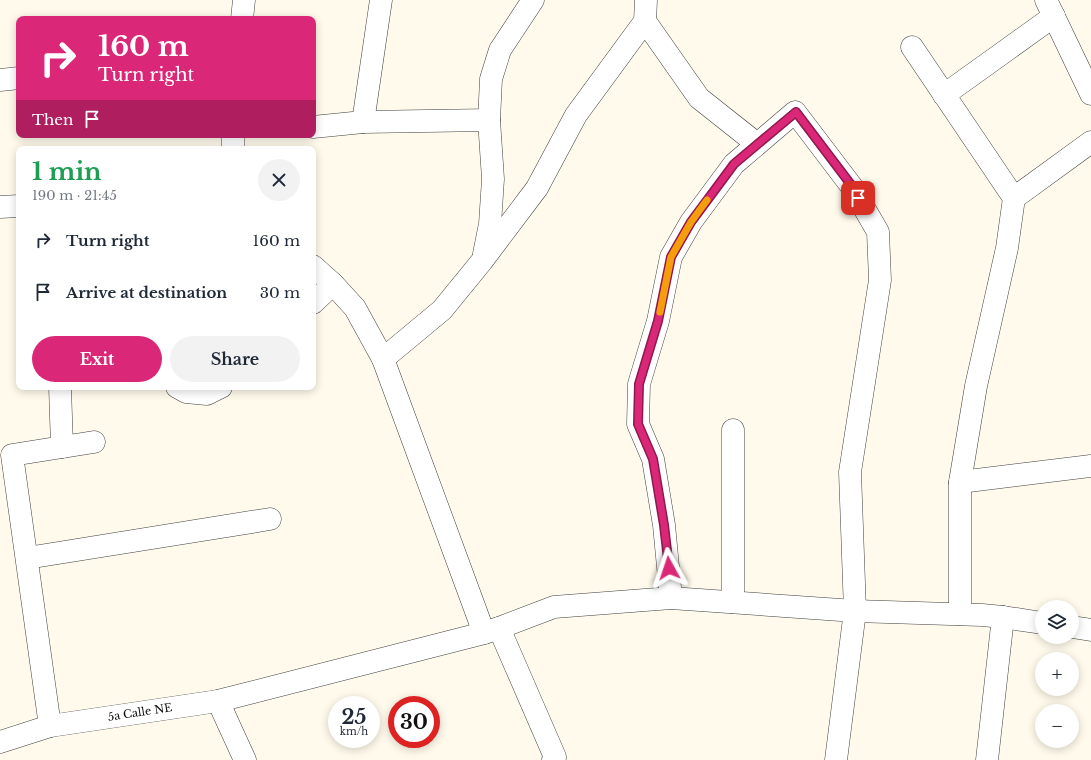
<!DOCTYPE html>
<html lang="en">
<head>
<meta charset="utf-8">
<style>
	body { margin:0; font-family:"Libre Baskerville",serif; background:#f2f2f3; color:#1f2937; height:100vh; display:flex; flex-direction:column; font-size:15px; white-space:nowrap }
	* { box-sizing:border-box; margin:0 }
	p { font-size:13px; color:#747a83 }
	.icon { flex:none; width:22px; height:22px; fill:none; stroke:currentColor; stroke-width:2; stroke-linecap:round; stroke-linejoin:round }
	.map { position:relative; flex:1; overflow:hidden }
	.side { position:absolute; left:16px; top:146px; width:300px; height:244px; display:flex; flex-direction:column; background:#fff; border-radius:8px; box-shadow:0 2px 10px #0003 }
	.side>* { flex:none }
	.guide { position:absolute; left:16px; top:16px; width:300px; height:122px; border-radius:8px; box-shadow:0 2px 10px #0003; background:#db2777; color:#fff; overflow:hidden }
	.controls { position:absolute; left:1035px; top:600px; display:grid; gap:8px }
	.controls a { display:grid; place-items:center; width:44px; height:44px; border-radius:50%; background:#fff; box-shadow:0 2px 10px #0003; font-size:20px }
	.speed { position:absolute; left:328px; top:696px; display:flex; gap:8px; font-size:20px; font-weight:700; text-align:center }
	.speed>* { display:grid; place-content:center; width:52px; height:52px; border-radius:50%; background:#fff; box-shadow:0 2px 10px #0003; line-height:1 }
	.speed small { font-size:10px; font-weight:400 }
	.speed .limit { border:6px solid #d22; background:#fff; color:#111 }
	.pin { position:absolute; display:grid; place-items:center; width:34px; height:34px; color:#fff; margin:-17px; border-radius:8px; box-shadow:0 2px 6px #0006 }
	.me { position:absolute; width:44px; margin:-22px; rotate:355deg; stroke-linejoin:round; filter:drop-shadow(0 0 3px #0008) }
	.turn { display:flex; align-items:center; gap:14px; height:84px; padding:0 16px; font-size:18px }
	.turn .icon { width:52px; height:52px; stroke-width:2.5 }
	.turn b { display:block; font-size:28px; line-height:34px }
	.then { display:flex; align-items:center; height:38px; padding:0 16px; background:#0003; gap:8px; font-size:15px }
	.round { display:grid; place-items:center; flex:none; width:42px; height:42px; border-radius:21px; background:#f2f2f3 }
	.overview { display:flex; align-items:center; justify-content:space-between; height:68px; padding:0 16px }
	h1 { font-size:24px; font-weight:700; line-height:30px; color:#1e9e55 }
	.button { display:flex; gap:8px; margin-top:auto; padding:8px 16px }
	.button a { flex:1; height:46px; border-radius:24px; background:#db2777; color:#fff; font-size:16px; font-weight:700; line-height:46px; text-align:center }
	.button a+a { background:#f2f2f3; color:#1f2937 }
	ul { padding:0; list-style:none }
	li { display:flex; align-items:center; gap:12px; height:52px; padding:0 16px }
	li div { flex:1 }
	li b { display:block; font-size:15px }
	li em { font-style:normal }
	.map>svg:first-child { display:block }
</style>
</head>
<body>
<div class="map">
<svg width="1091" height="760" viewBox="0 0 1091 760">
	<rect width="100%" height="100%" fill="#fffaeb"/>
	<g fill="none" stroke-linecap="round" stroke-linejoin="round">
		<g stroke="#3f3f3f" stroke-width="23">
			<g id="minor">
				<polyline points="1046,0 1091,94"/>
				<polyline points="242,19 244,0"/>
				<polyline points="645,21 699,98 757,144"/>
				<polyline points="912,47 1014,198 1007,248 976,386 960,482 960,614"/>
				<polyline points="0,80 19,78"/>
				<polyline points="944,95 1054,16"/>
				<polyline points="363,122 381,0"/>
				<polyline points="313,127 363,122 489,120"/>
				<polyline points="233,149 233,135"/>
				<polyline points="1014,198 1091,142"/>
				<polyline points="0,207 19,206"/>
				<polyline points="484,254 490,224 493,179 489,120 491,79 500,50 533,0"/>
				<polyline points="313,266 333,284 355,308 383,359 484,633"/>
				<polyline points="313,303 333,284"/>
				<polyline points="383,359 442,310 482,261 537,188 576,115 645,21 646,0"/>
				<polyline points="60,387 62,447"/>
				<polyline points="177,387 186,392 207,394 221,387"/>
				<polyline points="960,482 1091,466"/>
				<polyline points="27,558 270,519"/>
				<polyline points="671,598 664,525 653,459 638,424 639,384 658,321 671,257 691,222 734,164 795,112 852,187 878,232 880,280 850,472 855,611 836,760"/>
				<polyline points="733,602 733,430"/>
				<polyline points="1072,627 1091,630"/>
				<polyline points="499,628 555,757 553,760"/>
				<polyline points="218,701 484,633 499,628 554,607 671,598 855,611 982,615 1003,617 1042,623"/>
				<polyline points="50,726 12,455 94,442"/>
				<polyline points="0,742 50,726 218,701 245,760"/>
				<polyline points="987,760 1003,617"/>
			</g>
		</g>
		<use href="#minor" stroke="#fff" stroke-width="22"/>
	</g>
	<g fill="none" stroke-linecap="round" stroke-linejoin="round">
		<g stroke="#8e194d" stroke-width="10">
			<polyline id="route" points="669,568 664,525 653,459 638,424 639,384 658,321 671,257 691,222 734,164 796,112 852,186 858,198"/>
		</g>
		<use href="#route" stroke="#db2777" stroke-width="7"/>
		<polyline stroke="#f59e0b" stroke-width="7" points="660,312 671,257 691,222 707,200"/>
	</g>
	<g text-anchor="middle" stroke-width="4" stroke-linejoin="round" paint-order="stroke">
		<g font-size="11" fill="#0c0c0c" stroke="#fff">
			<text transform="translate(140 712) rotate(-9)" y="4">5a Calle NE</text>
		</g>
	</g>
</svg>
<div class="controls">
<a><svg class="icon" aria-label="layers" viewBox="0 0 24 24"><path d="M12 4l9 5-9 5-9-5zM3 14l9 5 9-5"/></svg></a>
<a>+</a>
<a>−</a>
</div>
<div class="speed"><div>25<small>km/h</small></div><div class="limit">30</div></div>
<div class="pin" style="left:858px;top:198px;background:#d93025"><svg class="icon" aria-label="arrive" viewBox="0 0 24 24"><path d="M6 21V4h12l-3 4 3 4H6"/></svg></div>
<svg class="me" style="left:669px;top:568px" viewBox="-20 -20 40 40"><path d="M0-17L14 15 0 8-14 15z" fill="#db2777" stroke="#fff" stroke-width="4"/></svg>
<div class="guide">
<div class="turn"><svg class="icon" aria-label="right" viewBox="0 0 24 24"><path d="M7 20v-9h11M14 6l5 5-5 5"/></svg><div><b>160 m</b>Turn right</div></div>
<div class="then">Then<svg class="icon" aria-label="arrive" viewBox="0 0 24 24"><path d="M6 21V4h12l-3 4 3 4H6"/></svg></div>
</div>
<section class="side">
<div class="overview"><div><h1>1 min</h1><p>190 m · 21:45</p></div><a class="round"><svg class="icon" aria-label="close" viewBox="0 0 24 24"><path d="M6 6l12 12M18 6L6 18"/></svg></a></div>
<ul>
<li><svg class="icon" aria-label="right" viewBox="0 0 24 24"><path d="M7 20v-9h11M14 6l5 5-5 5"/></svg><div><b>Turn right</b></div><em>160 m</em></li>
<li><svg class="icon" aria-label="arrive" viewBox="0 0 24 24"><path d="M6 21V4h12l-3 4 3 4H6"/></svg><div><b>Arrive at destination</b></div><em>30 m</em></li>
</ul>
<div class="button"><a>Exit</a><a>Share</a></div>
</section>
</div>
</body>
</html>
